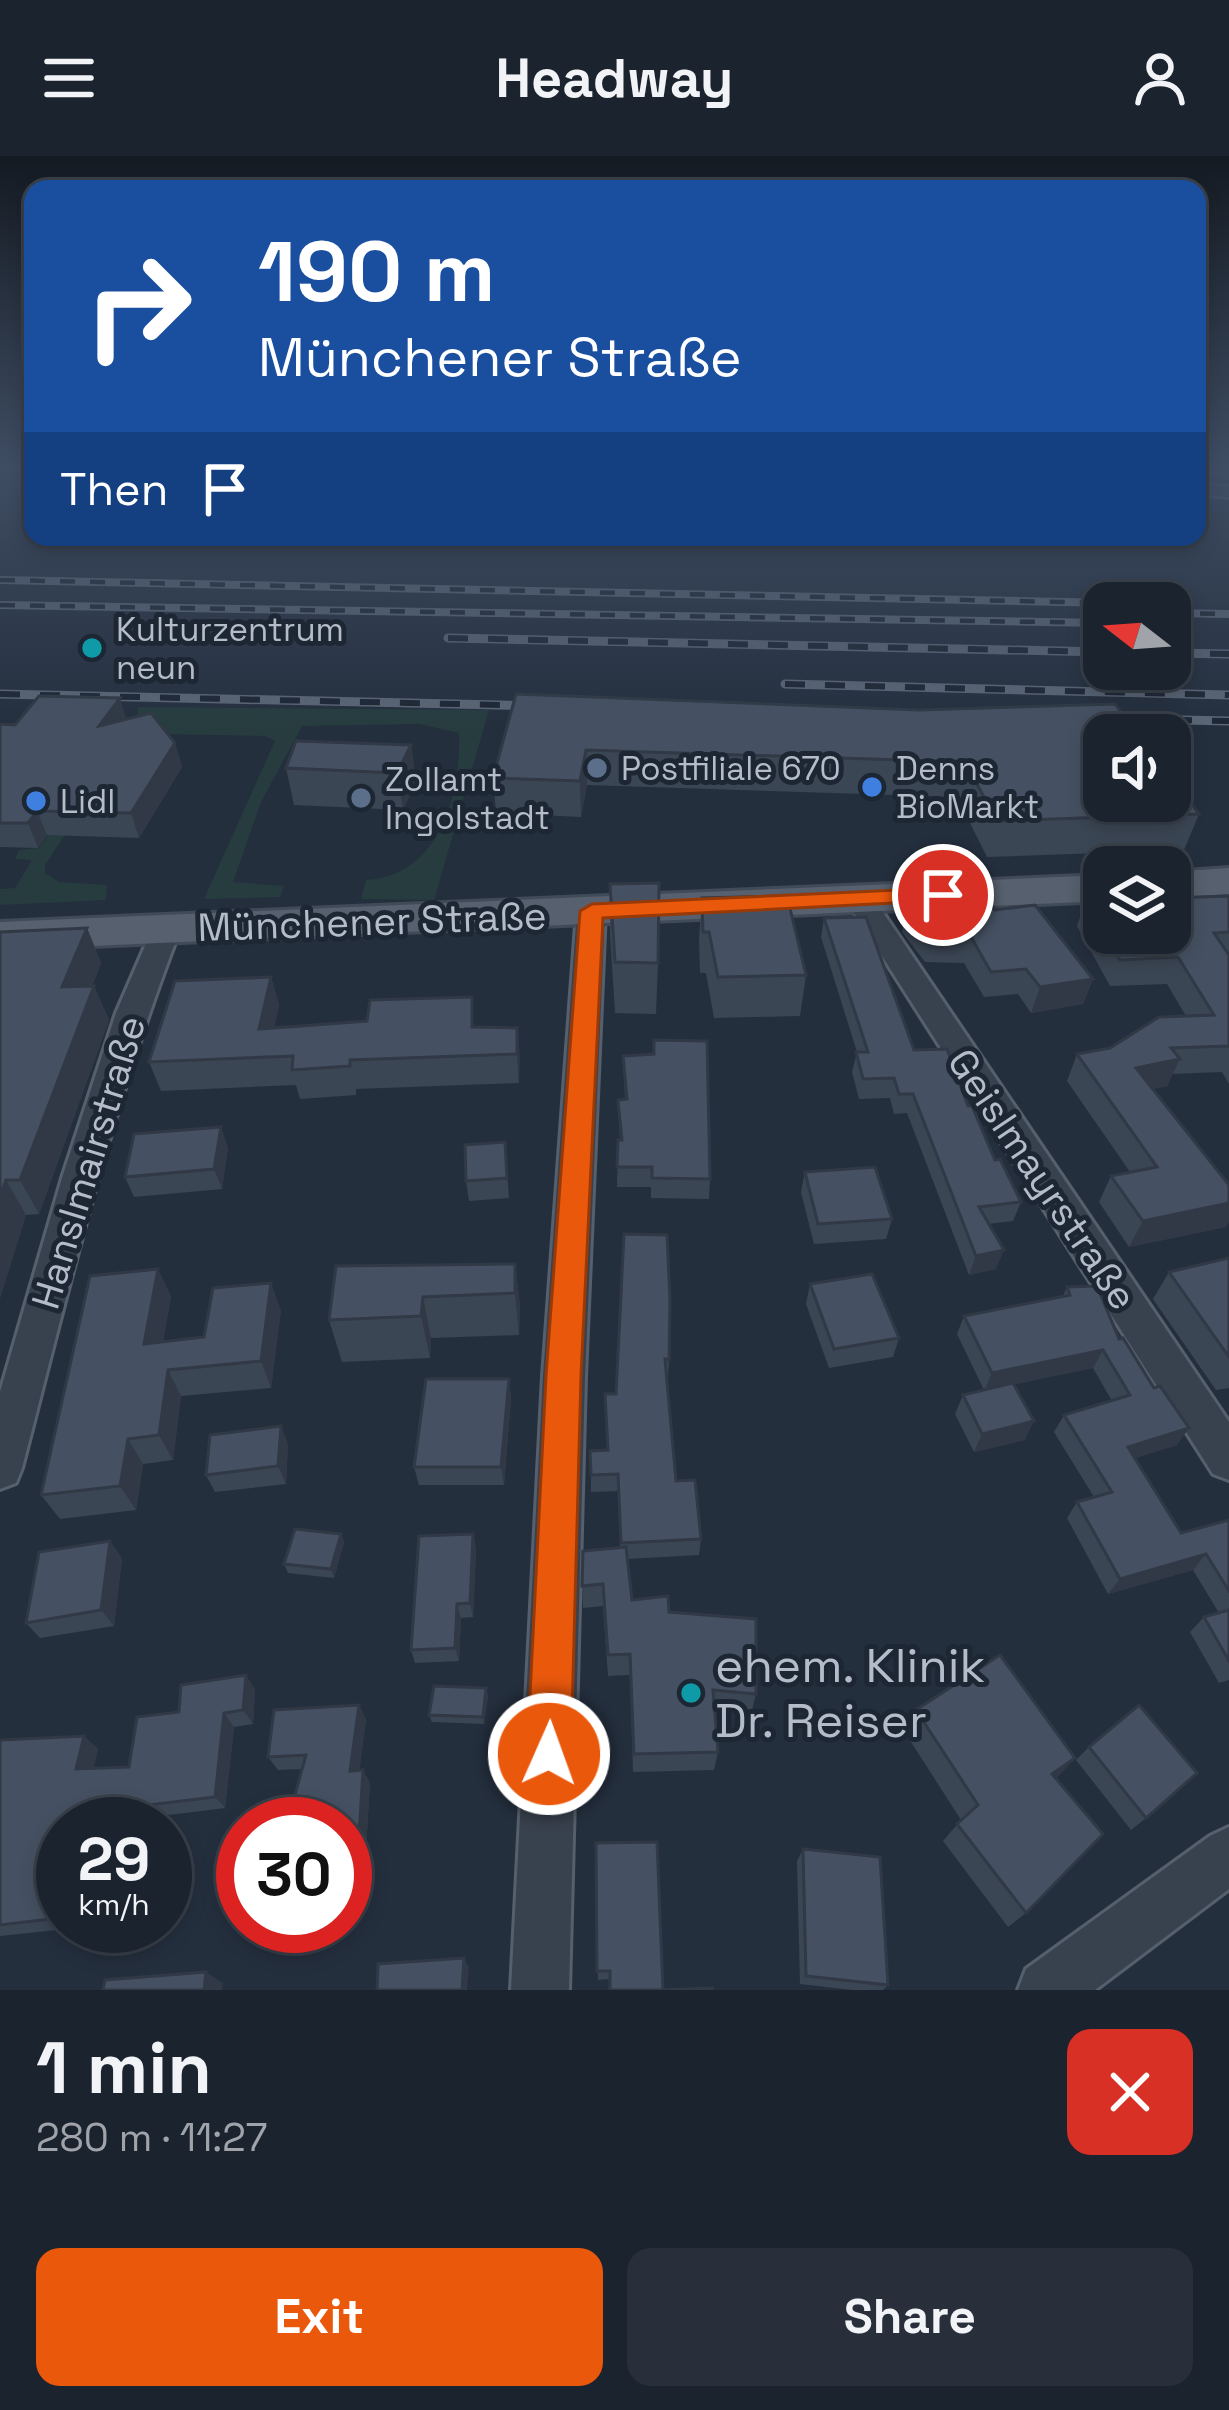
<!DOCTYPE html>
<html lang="en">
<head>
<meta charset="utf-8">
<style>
	body { margin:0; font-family:"Space Grotesk",sans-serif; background:#282f3a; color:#f1f3f6; height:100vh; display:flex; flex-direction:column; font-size:45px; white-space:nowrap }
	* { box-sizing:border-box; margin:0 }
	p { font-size:39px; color:#a0a4aa }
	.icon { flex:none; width:66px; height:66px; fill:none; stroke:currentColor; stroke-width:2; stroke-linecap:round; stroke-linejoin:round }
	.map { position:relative; height:1834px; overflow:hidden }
	.side { display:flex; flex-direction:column; background:#1b232e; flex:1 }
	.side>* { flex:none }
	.guide { position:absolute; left:24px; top:24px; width:1182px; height:366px; border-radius:24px; box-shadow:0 6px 18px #0003,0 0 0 3px #39404a; background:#1a4fa0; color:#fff; overflow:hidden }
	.needle { width:78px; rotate:287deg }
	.tools { position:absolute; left:1083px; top:426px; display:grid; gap:24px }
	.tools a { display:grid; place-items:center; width:108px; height:108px; border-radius:24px; background:#1b232e; box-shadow:0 6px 18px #0003,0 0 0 3px #39404a; font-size:60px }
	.speed { position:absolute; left:36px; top:1641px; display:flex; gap:24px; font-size:60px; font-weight:700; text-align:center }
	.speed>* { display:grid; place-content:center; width:156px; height:156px; border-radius:50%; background:#1b232e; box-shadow:0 6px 18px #0003,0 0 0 3px #39404a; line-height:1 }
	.speed small { font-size:30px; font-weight:400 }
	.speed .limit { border:18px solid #d22; background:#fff; color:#111 }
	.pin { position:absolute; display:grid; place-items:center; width:102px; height:102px; color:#fff; margin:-51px; border:6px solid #fff; border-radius:50%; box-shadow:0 3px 12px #0007 }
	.me { position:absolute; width:132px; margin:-66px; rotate:2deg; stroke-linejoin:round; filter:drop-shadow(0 0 9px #0008) }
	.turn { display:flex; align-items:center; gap:42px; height:252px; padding:0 36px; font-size:54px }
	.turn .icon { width:156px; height:156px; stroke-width:2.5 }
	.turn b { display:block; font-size:84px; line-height:102px }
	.then { display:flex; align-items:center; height:114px; padding:0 36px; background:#0003; gap:24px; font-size:45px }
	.round { display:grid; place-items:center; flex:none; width:126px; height:126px; border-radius:24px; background:#282f3a }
	.headline { display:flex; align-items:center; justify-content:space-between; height:204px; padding:0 36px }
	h1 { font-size:72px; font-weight:800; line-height:90px }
	.action { display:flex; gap:24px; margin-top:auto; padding:24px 36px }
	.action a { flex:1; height:138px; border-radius:24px; background:#ea580c; color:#fff; font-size:48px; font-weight:800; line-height:138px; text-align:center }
	.action a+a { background:#282f3a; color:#f1f3f6 }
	header { display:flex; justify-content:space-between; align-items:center; height:156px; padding:0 36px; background:#1b232e; font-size:54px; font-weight:800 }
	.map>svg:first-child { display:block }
</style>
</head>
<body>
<header><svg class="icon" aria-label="menu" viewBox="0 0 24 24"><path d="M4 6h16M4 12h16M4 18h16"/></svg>Headway<svg class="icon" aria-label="person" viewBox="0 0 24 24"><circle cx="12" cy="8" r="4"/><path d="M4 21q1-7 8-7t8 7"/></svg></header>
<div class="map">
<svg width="1229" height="1834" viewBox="0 0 1229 1834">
	<rect width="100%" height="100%" fill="#242f3e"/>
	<path fill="#263c3f" d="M138,551l351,3 -55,190 -73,-1 5,-19c73,-4 95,-84 93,-147l-40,-9 -117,2 -41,76 -28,80 51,4 -4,11 -76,2 71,-158 -10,-5 -105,-2 -84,84 -31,47v8l14,9 48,3 -1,15 -106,5v-16l15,-1 17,-28 -17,-1 4,-9 20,-2 72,-104 25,-17z"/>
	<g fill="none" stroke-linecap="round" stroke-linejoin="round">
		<g stroke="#565f6c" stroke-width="6">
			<g id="street">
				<polygon points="1197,328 1229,331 1229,341 1197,338"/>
				<polygon points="859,734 869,736 1229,1266 1229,1324 1213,1318 845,742"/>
				<polygon points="591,746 605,755 585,1220 569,1834 511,1834 543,1220 577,755"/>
				<path d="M166,765l14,9c-68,174 -111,357 -158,538l-6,15 -16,6v-97l62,-214 54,-165 36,-83z"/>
				<polygon points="1229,1671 1229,1733 1095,1834 1018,1834 1026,1813 1210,1680"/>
			</g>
		</g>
		<g stroke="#414a57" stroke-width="6">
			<g id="primary">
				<polygon points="1229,712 1229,738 1170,742 1170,716"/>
				<polygon points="1104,719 1104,745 0,794 0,766"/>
			</g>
		</g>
		<use href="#street" fill="#38414e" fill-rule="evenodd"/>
		<use href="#primary" fill="#56606e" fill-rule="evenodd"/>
		<g stroke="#5a6575" stroke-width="8">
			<g id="rail-far1">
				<polyline points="0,424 1111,447"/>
				<polyline points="0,449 1104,467"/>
				<polyline points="1170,457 1229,458"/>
			</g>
		</g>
		<g stroke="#5a6575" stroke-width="9">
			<g id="rail">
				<polyline points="448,482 1104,496"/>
				<polyline points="1170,497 1229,498"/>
				<polyline points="785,528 1229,539"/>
				<polyline points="0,538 546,550"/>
				<polyline points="1092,562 1229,565"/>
			</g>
		</g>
		<use href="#rail-far1" stroke="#1d2633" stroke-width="4.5" stroke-dasharray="15" stroke-linecap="butt"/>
		<use href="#rail" stroke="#1d2633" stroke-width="6" stroke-dasharray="20" stroke-linecap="butt"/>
	</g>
	<g fill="#3b4654">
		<polygon points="1197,312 1227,312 1224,322 1197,320"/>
		<polygon points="516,538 919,554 1199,658 1184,694 987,701 957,641 587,629 581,661 496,657 493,622"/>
		<polygon points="126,563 175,587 182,611 139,682 47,679 38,692 0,691 0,568"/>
		<polygon points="411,589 416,625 403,654 294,649 286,612"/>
		<polygon points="610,728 658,807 656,858 615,857 610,778"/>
		<polygon points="1229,740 1229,928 1222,916 1172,918 1167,930 1153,933 1229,1029 1229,1065 1226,1071 1129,1091 1099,1046 1111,1020 1130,1016 1067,925 1077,898 1110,892 1186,860 1167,828 1110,830 1077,770 1086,744 1104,743 1104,777 1170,777"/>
		<polygon points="702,742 806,819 800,860 714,862 706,817 700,817 699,783"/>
		<polygon points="907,751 995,754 1093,823 1083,848 1031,857 1018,838 984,841 964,807 925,806 902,776"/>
		<polygon points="824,762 914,894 968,950 995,1004 1021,1046 1013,1065 988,1068 996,1113 969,1119 907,957 894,958 890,942 859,943 852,916 857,896 821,781"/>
		<polygon points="87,772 101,807 92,830 94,830 109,864 39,1058 26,1059 0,1142 0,776"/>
		<polygon points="271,821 279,849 274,872 517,872 519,927 356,933 356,939 300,943 296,929 161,935 149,906"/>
		<polygon points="623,900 710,1023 709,1043 651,1042 651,1031 617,1031 618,984 620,984 618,944 625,943"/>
		<polygon points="505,986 509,1042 469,1045 466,1025"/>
		<polygon points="228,991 222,1033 134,1041 125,1021"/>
		<polygon points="805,1016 892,1063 886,1083 814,1088 801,1036"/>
		<polygon points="624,1078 669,1204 668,1222 667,1222 676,1325 701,1383 699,1399 627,1403 632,1444 669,1456 756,1538 751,1558 715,1555 718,1596 714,1614 633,1616 630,1519 608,1520 603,1450 583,1452 582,1430 620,1392 618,1335 591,1336 591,1319 608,1294 616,1238"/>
		<polygon points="1229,1102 1229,1232 1216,1234 1153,1143 1169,1116"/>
		<polygon points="515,1108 520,1150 519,1179 431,1182 430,1202 342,1206 329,1164"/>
		<polygon points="810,1128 899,1182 893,1201 829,1212 806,1148"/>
		<polygon points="1067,1131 1119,1183 1177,1289 1135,1302 1181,1377 1229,1364 1229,1524 1219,1527 1190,1476 1204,1461 1219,1457 1193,1414 1108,1438 1067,1362 1077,1346 1094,1341 1054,1276 1064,1259 1112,1245 1093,1212 1014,1228 1025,1284 974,1296 955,1258 963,1239 984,1234 957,1178 964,1160 1063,1140"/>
		<polygon points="171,1140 163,1186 204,1181 281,1154 271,1232 181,1240 173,1304 143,1308 136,1354 60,1363 41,1339"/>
		<polygon points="509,1223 511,1242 504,1329 419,1329 414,1311"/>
		<polygon points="288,1288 286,1328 215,1336 206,1319"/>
		<polygon points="341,1378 344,1386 334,1422 288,1417 284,1408"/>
		<polygon points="473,1378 476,1393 473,1461 461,1462 459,1505 415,1507 411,1494"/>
		<polygon points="122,1402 114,1470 40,1482 26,1467"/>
		<polygon points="486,1532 488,1540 484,1568 432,1566 429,1559"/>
		<polygon points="255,1533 253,1568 234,1571 225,1652 120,1665 63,1668 63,1770 66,1773 0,1780 0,1584 84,1580 98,1593 93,1613 129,1611 179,1556"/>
		<polygon points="916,1554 1056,1622 1026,1757 1008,1771 943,1685 961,1664 904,1575"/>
		<polygon points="366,1563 359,1614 363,1614 370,1627 365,1708 345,1712 345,1668 290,1657 302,1613 278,1614 268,1601"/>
		<polygon points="1089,1591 1146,1662 1131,1674 1076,1604"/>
		<polygon points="657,1686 610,1834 610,1823 598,1824 596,1687"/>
		<polygon points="803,1693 888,1829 883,1834 852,1834 800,1828 797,1705"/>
	</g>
	<g fill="#303945">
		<polygon points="120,542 127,565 99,570"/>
		<polygon points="175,587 182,611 139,682 131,657"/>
		<polygon points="411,589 416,625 403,654 397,617"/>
		<polygon points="586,594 587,629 581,661 580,625"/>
		<polygon points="37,655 47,679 38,692 28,667"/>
		<polygon points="87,772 101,807 78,866 62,831"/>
		<polygon points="271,821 279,849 268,902 259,873"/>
		<polygon points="1093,823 1083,848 1031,857 1040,831"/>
		<polygon points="94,830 109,864 39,1058 20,1024"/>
		<polygon points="517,872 520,901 519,927 517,898"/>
		<polygon points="1180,903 1167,930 1124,938 1136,912"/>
		<polygon points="221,971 228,991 222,1033 214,1013"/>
		<polygon points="6,1024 26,1059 0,1142 0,1042"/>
		<polygon points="1229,1047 1229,1065 1226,1071 1129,1091 1143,1065"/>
		<polygon points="1004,1094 996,1113 969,1119 976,1100"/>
		<polygon points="515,1108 520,1150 519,1179 515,1137"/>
		<polygon points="158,1113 171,1140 158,1215 144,1188"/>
		<polygon points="271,1127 281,1154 271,1232 261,1205"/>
		<polygon points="423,1141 431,1182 430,1202 421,1160"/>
		<polygon points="1103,1194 1093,1212 984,1235 992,1217"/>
		<polygon points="168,1214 181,1240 173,1304 159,1279"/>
		<polygon points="509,1223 511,1242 504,1329 501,1311"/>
		<polygon points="1034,1265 1025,1284 974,1296 982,1278"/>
		<polygon points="281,1270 288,1288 286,1328 278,1310"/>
		<polygon points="1189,1272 1177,1289 1117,1308 1128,1291"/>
		<polygon points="128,1283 143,1308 136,1354 120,1330"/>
		<polygon points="341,1378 344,1386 334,1422 331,1413"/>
		<polygon points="473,1378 476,1393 473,1461 470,1447"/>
		<polygon points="110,1385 122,1402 114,1470 101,1454"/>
		<polygon points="1206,1398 1193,1414 1108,1438 1120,1423"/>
		<polygon points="457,1448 461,1462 459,1505 455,1492"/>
		<polygon points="246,1519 255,1533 253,1568 243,1554"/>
		<polygon points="486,1532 488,1540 484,1568 483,1561"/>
		<polygon points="359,1549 366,1563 358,1628 350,1615"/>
		<polygon points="224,1557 234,1571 225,1652 215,1641"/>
		<polygon points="84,1580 98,1593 90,1626 76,1613"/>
		<polygon points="1075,1602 1057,1622 1034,1637 1052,1618"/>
		<polygon points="363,1614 370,1627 365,1708 358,1697"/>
		<polygon points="106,1654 120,1665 119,1668 103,1668"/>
		<polygon points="59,1718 63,1721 63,1770 66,1770 66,1773 50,1763"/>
		<polygon points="464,1802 469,1811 467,1834 462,1834"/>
		<polygon points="206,1816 223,1827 222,1834 204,1834"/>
	</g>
	<g fill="#455162" stroke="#303945" stroke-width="3">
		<polygon points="516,538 919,554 1115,548 1139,579 1104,579 1104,645 1170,645 1170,619 1199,658 997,665 965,606 586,594 580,625 493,622"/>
		<polygon points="39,540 120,542 99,570 151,557 175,587 131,657 37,655 28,667 0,667 0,568 15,569"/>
		<polygon points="296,585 411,589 397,617 286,612"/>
		<polygon points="659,727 658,807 615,806 610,728"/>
		<polygon points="787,740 806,819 718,821 709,776 703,776 702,742"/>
		<polygon points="1229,740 1229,776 1214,777 1229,799 1229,890 1171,892 1180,903 1136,912 1229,1029 1229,1047 1143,1065 1111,1020 1157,1011 1077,898 1110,892 1159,861 1214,859 1178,801 1120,804 1105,777 1170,777 1170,742"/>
		<polygon points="1104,743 1104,775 1086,744"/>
		<polygon points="988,745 995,754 1035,749 1093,823 1040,831 1026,813 991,816 971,781 931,781 907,751"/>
		<polygon points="866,761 914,894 947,893 968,950 972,950 995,1004 1000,1003 1021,1046 979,1051 1004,1094 976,1100 913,938 899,938 894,922 863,923 856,896 868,896 824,762"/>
		<polygon points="87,772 62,831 94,830 20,1024 6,1024 0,1042 0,776"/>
		<polygon points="271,821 259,873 367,865 370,844 472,841 472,871 517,872 517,898 350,904 350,910 292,914 293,900 149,906 175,825"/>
		<polygon points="654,884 707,885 710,1023 652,1022 652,1011 617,1011 618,984 622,984 618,944 627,943 623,900 654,898"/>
		<polygon points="221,971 214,1013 125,1021 134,978"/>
		<polygon points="505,986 507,1022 466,1025 465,989"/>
		<polygon points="875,1011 892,1063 818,1068 805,1016"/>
		<polygon points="624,1078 667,1079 670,1144 669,1204 665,1203 676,1325 695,1324 701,1383 621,1387 618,1318 591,1319 590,1295 608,1294 605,1238 616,1238"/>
		<polygon points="1229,1102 1229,1201 1169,1116"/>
		<polygon points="515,1108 515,1137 423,1141 421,1160 329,1164 336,1110"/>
		<polygon points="158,1113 144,1188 204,1181 213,1132 271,1127 261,1205 168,1214 159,1279 128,1283 120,1330 41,1339 90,1120"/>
		<polygon points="872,1118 899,1182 834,1193 810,1128"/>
		<polygon points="1097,1130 1119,1183 1123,1182 1154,1232 1160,1230 1189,1272 1128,1291 1181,1377 1229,1364 1229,1435 1206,1398 1120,1423 1077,1346 1112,1336 1064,1259 1130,1239 1103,1194 992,1217 964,1160 1070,1139 1067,1131"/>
		<polygon points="426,1223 509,1223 501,1311 414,1311"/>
		<polygon points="1013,1227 1034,1265 982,1278 963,1239"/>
		<polygon points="281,1270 278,1310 206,1319 210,1279"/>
		<polygon points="295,1373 341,1378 331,1413 284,1408"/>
		<polygon points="473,1378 470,1447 457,1448 455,1492 411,1494 419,1380"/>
		<polygon points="110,1385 101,1454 26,1467 39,1396"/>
		<polygon points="626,1391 632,1444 668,1440 669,1456 756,1463 756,1538 713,1534 718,1596 634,1598 630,1498 608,1499 603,1428 582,1430 583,1395"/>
		<polygon points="1229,1454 1229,1505 1204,1461"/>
		<polygon points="1000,1499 1075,1602 1052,1618 1103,1678 1026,1757 957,1668 978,1649 916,1554"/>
		<polygon points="246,1519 243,1554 224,1557 215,1641 106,1654 103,1668 63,1668 63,1718 59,1718 50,1763 0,1769 0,1584 84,1580 76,1613 129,1611 137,1561 179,1556 181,1529"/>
		<polygon points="434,1530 486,1532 483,1561 429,1559"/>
		<polygon points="359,1549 350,1615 363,1614 358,1697 345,1700 345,1668 268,1668 269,1661 290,1657 306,1599 268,1601 274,1554"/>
		<polygon points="1139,1549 1197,1617 1146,1662 1089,1591"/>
		<polygon points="657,1686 663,1834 712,1832 712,1834 610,1834 610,1815 597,1815 596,1687"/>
		<polygon points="803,1693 880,1701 888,1829 806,1820"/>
		<polygon points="464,1802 462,1834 377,1834 378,1808"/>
		<polygon points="206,1816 204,1834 103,1834 105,1824"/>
	</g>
	<linearGradient id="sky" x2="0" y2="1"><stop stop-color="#141a22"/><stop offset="0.55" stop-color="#3f4d63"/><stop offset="1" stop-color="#3f4d63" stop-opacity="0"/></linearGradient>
	<rect width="1229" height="569" fill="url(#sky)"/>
	<polygon fill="#ea580c" stroke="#983908" stroke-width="3" points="943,732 951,734 951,744 603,762 581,1220 571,1598 564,1613 549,1619 534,1613 527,1598 546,1220 580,755 592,748"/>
	<g fill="#0f9aa8" stroke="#1d2633" stroke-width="4.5">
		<circle cx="92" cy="492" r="12"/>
		<circle cx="691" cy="1537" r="12"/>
	</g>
	<g fill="#5c6f8a" stroke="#1d2633" stroke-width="4.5">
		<circle cx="597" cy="612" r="12"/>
		<circle cx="361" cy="642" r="12"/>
	</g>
	<g fill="#3f7fe0" stroke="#1d2633" stroke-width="4.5">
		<circle cx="872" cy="631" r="12"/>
		<circle cx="36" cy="645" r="12"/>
	</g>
	<g text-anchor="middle" stroke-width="10" stroke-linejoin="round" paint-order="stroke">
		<g font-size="33" fill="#b4bcc9" stroke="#1d2633" text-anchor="start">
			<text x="116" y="485">Kulturzentrum<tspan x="116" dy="38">neun</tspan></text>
			<text x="621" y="624">Postfiliale 670</text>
			<text x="896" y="624">Denns<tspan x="896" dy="38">BioMarkt</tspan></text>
			<text x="385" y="635">Zollamt<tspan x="385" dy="38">Ingolstadt</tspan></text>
			<text x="60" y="657">Lidl</text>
		</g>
		<g font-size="39" fill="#b4bcc9" stroke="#1d2633">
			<text transform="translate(372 765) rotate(-2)" y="14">Münchener Straße</text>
			<text transform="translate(88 1006) rotate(-73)" y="14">Hanslmairstraße</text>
			<text transform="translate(1043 1023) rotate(56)" y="14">Geislmayrstraße</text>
		</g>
		<g font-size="48" fill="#b4bcc9" stroke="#1d2633" text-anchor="start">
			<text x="715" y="1526">ehem. Klinik<tspan x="715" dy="55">Dr. Reiser</tspan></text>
		</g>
	</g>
</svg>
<div class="tools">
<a><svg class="needle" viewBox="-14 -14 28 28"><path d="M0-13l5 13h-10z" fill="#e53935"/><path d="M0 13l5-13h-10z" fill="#a0a4aa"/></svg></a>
<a><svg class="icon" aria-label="sound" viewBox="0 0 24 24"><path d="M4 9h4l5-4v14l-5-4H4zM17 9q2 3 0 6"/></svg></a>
<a><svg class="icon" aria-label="layers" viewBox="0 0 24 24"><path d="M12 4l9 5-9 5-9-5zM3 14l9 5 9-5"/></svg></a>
</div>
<div class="speed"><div>29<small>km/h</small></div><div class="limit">30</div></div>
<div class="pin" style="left:943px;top:739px;background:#d93025"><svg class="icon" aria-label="arrive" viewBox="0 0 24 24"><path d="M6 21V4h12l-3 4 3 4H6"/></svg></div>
<svg class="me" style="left:549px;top:1598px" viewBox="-20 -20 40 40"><circle r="17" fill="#ea580c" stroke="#fff" stroke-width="3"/><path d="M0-11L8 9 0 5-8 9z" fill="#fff"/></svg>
<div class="guide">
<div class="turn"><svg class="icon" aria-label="right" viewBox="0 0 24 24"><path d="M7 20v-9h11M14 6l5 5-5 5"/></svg><div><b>190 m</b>Münchener Straße</div></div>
<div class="then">Then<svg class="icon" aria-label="arrive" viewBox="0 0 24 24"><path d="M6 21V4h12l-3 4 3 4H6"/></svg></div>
</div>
</div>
<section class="side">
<div class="headline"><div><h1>1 min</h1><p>280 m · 11:27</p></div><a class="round" style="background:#d93025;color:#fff"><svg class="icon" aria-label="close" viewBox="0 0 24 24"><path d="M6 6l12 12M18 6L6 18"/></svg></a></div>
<div class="action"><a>Exit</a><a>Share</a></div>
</section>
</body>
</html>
